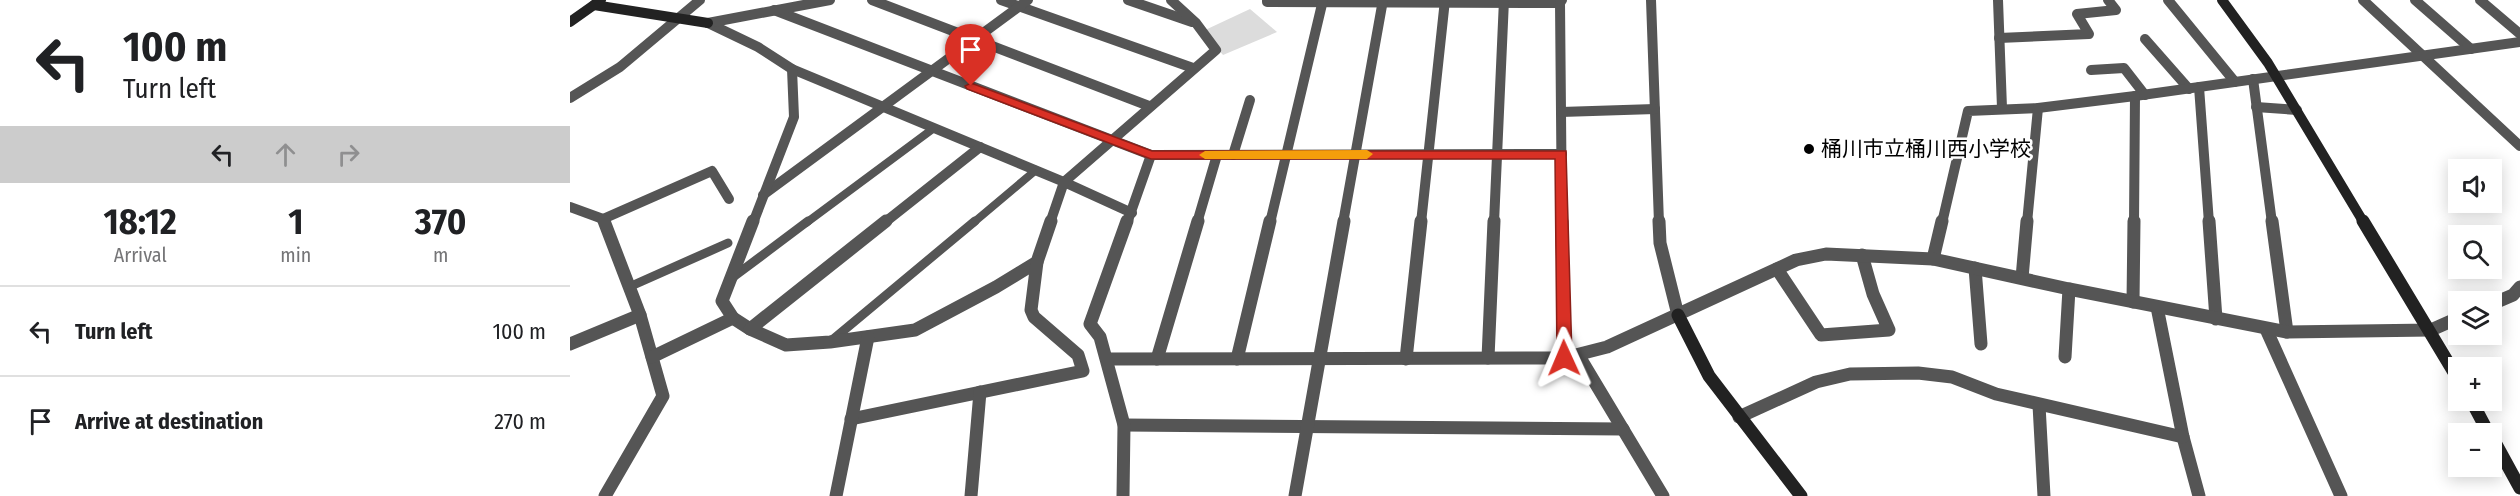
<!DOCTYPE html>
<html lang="en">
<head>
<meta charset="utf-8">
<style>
	body { margin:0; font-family:"Fira Sans Condensed","Noto Sans JP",sans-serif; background:#f6f6f6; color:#202124; height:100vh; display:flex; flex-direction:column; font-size:22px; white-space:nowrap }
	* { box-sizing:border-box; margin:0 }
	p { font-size:20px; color:#757577 }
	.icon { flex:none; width:33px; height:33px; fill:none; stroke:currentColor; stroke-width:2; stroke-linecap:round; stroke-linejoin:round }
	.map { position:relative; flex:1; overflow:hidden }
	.sheet { display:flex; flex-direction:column; background:#fff; width:570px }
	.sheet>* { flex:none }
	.top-card { background:#fff; color:#202124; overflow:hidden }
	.buttons { position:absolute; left:1878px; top:159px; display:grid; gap:12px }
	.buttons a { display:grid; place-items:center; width:54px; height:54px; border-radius:0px; background:#fff; box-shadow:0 3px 15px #0003; font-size:30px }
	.pin { position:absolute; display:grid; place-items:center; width:51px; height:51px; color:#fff; margin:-62px -26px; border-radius:50% 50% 50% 0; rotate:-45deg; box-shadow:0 0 6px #0007 }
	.pin .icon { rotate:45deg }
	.me { position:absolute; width:66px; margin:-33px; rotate:359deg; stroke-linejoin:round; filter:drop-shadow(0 0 4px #0008) }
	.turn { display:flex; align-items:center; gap:21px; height:126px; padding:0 24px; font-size:27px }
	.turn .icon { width:78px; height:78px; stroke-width:2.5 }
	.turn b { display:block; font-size:42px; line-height:51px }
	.lanes { display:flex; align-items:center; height:57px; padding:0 24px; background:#0003; justify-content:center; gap:30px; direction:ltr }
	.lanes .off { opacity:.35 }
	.eta { display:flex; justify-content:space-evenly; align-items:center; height:102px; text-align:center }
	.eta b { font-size:36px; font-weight:700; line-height:42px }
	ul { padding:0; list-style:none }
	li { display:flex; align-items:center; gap:18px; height:90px; padding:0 24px; border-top:2px solid #e0e0e0 }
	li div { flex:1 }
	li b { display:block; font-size:22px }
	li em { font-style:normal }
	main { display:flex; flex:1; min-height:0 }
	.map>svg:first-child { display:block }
</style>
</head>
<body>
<main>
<section class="sheet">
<div class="top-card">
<div class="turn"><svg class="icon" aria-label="left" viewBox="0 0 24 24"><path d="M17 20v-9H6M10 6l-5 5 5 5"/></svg><div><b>100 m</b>Turn left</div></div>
<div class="lanes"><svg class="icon" aria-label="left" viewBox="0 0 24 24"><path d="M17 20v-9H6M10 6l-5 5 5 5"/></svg><svg class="icon off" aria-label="ahead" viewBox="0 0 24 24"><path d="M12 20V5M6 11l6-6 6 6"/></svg><svg class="icon off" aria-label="right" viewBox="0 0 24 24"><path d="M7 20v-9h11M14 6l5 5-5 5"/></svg></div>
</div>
<div class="eta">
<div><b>18:12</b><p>Arrival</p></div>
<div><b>1</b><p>min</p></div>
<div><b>370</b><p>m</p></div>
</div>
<ul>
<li><svg class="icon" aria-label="left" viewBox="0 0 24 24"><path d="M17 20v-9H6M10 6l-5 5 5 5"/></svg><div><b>Turn left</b></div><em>100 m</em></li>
<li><svg class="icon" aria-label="arrive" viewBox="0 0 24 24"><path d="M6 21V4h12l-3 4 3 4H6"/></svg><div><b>Arrive at destination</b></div><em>270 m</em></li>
</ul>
</section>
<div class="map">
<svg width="1950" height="496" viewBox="0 0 1950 496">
	<rect width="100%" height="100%" fill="#fff"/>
	<polygon fill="#dcdcdc" points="680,9 707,32 653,55 633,31"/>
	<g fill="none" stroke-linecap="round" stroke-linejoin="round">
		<g stroke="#555" stroke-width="8">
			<polyline points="236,223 364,128"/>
			<polyline points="403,223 466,170"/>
		</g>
		<g stroke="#555" stroke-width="9">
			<polyline points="162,278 238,221"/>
			<polyline points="59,287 158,243"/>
			<polyline points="261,341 405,221"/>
		</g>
		<g stroke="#555" stroke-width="10">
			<polyline points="302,0 579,106"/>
			<polyline points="431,0 623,68"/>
			<polyline points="558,0 622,22"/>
			<polyline points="697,0 697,2 990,3"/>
			<polyline points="992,0 990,3 992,223"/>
			<polyline points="1081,0 1089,223"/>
			<polyline points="1428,0 1432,108"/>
			<polyline points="1598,0 1665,82"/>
			<polyline points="1793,0 1950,146"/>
			<polyline points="1845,0 1901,49"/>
			<polyline points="1910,0 1950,34"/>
			<polyline points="204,10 581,155 992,154"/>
			<polyline points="138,23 188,47 222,69 494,182 562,213"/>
			<polyline points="138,23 260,0"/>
			<polyline points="1429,38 1519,34 1507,14 1546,10 1538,0"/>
			<polyline points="1575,39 1619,89"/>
			<polyline points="1521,70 1554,68 1575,95"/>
			<polyline points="1683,79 1702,223"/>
			<polyline points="1629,87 1639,223"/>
			<polyline points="0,98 50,67 130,0"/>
			<polyline points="1686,107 1727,110"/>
			<polyline points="991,112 1085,109"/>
			<polyline points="663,155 680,100"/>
			<polyline points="193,195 458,0"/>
			<polyline points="0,207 33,219 34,223"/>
			<polyline points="33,219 142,171 159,199"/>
			<polyline points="183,223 224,117 222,69"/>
			<polyline points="314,223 410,147"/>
			<polyline points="480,223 494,182 646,50 626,23 601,0"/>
			<polyline points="557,223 581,155"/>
			<polyline points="627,223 647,155"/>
			<polyline points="700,223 753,0"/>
			<polyline points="773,223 813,0"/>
			<polyline points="851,223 875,0"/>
			<polyline points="924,223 934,0"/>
			<polyline points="1372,223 1398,111 1468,108 1565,96 1950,42"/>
			<polyline points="1457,223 1468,108"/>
			<polyline points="1564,223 1565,96"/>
		</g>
		<g stroke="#555" stroke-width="13">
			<polyline points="34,221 70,315 93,396 35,496"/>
			<polyline points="183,221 152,301 163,318 180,329 216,345 260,342 345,330 426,287 467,262 481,221"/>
			<polyline points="992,221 994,358"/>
			<polyline points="1089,221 1090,243 1108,315"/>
			<polyline points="1639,221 1646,319"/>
			<polyline points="1702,221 1717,332"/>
			<polyline points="1363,259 1372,221"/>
			<polyline points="1405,268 1411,344"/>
			<polyline points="1207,269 1251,335 1319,330 1303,294 1292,255"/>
			<polyline points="1452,278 1457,221"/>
			<polyline points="1563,302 1564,221"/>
			<polyline points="1922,304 1943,295 1950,287"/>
			<polyline points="1587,307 1613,437 1629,496"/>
			<polyline points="180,329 316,221"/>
			<polyline points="1696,329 1771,496"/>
			<polyline points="0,344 70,315"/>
			<polyline points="1009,356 1093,496"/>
			<polyline points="82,357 163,318"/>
			<polyline points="1495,357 1499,289"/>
			<polyline points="918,358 924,221"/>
			<polyline points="537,359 994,358 1037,347 1226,260 1256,254 1363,259 1499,289 1717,332 1861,330 1888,318"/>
			<polyline points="587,359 628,221"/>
			<polyline points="667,359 700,221"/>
			<polyline points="836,359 851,221"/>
			<polyline points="1469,405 1474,496"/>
			<polyline points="1169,417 1246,382 1280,374 1348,373 1382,377 1426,394 1613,437"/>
			<polyline points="281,419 513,371 508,355 464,317 461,310 467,262"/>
			<polyline points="554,425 1053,429"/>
			<polyline points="266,496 298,337"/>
			<polyline points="401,496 410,392"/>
			<polyline points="553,496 554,425 530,337 520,324 557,221"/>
			<polyline points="725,496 774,221"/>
		</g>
		<g stroke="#222" stroke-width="10">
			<polyline points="1652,0 1698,63 1794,223"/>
			<polyline points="24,5 138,23"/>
			<polyline points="0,22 31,0"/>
		</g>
		<g stroke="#222" stroke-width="13">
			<polyline points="1793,221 1888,379"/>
			<polyline points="1108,315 1139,376 1231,496"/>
			<polyline points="1901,400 1919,434"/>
			<polyline points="1922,437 1950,488"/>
		</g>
	</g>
	<polygon fill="#d93025" stroke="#8d1f18" stroke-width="1.5" points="401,83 582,151 996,151 1002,358 1000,362 989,362 987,358 985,159 581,159 397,89 395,86"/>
	<polygon fill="#f59e0b" points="797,150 803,154 797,159 635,159 629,155 635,151"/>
	<circle fill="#000" stroke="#fff" stroke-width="2" cx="1239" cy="149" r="6"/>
	<g text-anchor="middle" stroke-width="5" stroke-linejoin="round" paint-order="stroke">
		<g font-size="21" fill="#000" stroke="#fff" text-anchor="start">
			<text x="1251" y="156">桶川市立桶川西小学校</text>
		</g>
	</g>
</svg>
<div class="buttons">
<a><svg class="icon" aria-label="sound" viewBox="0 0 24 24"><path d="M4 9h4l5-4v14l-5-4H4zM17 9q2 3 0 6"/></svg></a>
<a><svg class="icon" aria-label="search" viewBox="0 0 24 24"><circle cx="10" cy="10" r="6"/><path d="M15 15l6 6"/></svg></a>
<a><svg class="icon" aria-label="layers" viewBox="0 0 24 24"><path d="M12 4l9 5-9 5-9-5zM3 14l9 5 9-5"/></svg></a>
<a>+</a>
<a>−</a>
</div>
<div class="pin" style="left:401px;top:86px;background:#d93025"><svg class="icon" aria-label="arrive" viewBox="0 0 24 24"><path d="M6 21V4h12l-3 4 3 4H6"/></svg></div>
<svg class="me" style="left:994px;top:358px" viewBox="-20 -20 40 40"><path d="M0-17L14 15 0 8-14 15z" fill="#d93025" stroke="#fff" stroke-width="4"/></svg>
</div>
</main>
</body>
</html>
